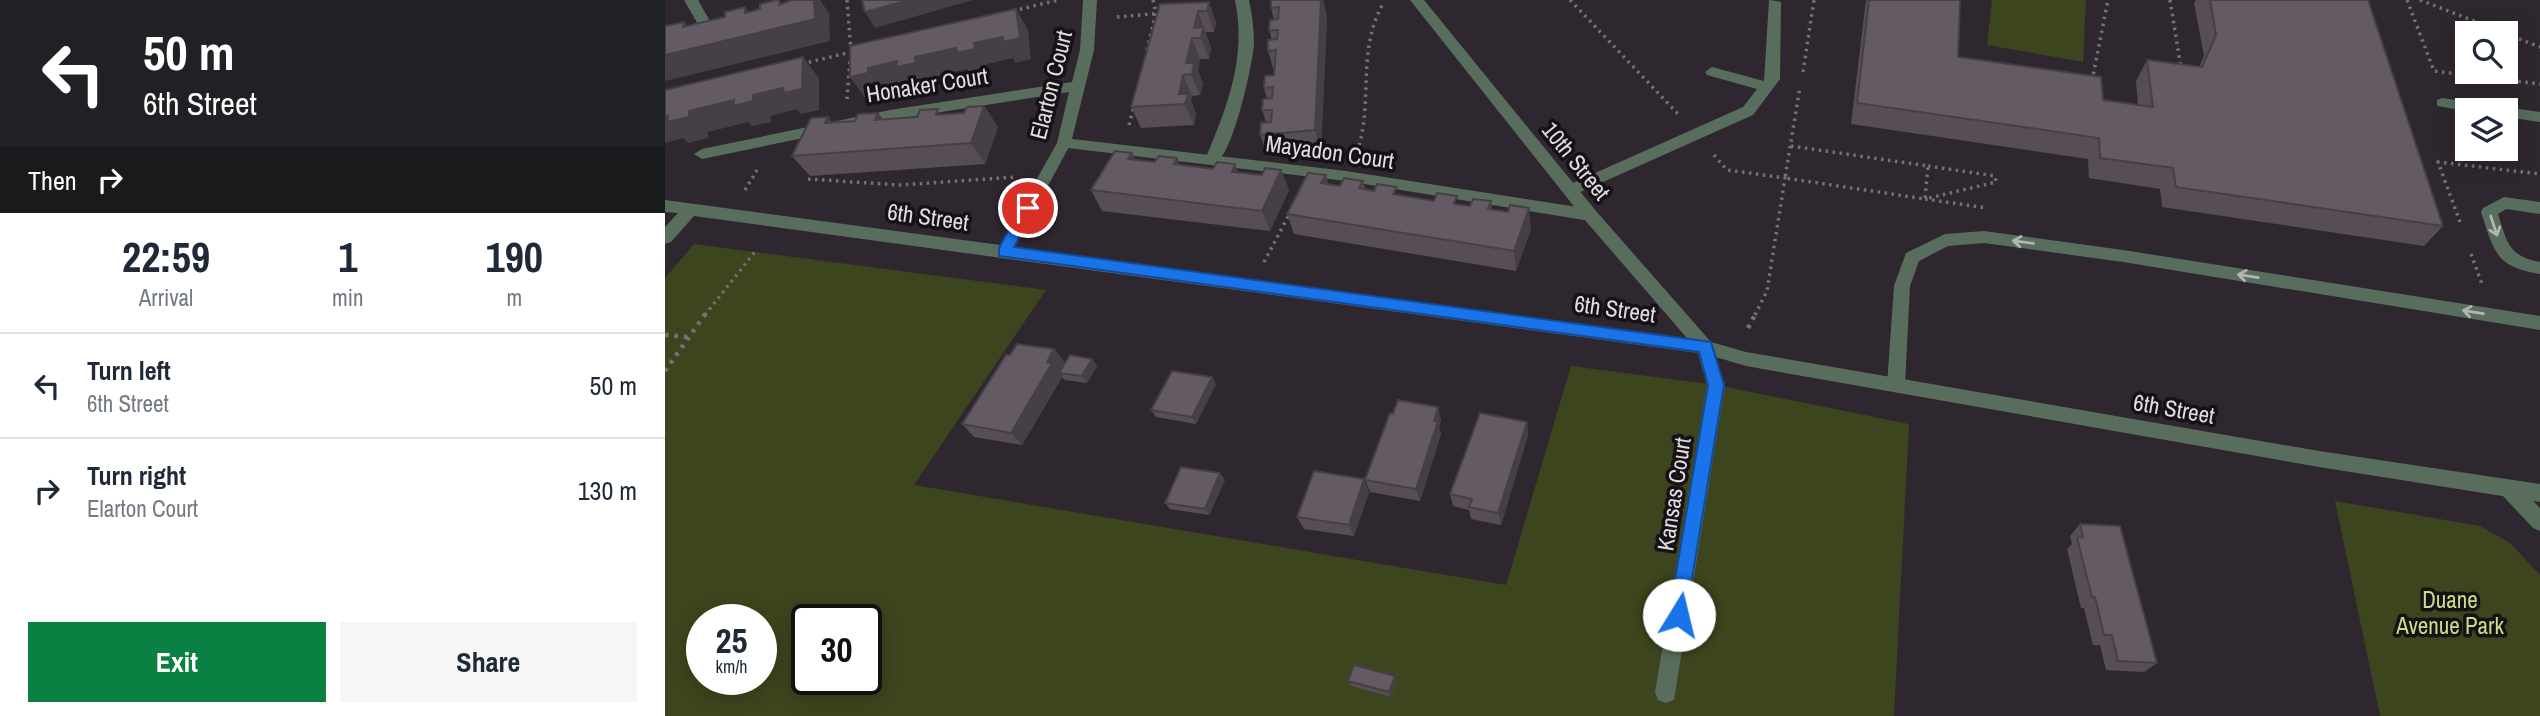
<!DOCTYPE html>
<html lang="en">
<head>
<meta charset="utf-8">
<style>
	body { margin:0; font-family:"Archivo Narrow",sans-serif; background:#f6f6f7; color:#1f2937; height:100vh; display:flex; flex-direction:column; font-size:26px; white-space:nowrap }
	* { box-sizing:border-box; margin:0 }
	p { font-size:23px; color:#747a83 }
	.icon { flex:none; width:38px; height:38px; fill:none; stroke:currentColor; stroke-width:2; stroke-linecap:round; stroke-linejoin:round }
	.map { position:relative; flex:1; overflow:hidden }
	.details { display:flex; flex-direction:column; background:#fff; width:665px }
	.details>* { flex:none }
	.banner { background:#202124; color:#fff; overflow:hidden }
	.controls { position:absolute; left:1790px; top:21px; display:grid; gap:14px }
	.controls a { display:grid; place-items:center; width:63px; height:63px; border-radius:0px; background:#fff; box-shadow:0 4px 18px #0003; font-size:35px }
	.speed { position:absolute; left:21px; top:604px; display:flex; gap:14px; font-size:35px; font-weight:700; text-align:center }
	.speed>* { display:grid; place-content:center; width:91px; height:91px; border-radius:50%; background:#fff; box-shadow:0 4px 18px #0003; line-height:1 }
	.speed small { font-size:18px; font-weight:400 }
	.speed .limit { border:4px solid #111; border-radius:10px; background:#fff; color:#111 }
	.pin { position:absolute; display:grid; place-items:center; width:60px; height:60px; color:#fff; margin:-30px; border:4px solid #fff; border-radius:50%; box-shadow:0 2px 7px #0007 }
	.me { position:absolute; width:77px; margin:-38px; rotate:9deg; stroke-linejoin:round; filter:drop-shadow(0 0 5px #0008) }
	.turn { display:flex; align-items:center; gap:24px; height:147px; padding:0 28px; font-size:32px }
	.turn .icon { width:91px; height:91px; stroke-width:2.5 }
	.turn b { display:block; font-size:49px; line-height:60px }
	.then { display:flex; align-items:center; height:66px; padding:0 28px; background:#0003; gap:14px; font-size:26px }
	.eta { display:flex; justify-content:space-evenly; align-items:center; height:119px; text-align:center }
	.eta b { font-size:42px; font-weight:800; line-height:49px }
	.action { display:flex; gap:14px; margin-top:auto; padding:14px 28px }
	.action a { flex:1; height:80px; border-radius:0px; background:#0b8043; color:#fff; font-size:28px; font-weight:800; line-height:80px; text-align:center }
	.action a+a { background:#f6f6f7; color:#1f2937 }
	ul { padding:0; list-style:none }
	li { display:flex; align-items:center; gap:21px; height:105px; padding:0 28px; border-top:2px solid #e0e1e3 }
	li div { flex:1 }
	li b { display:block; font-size:26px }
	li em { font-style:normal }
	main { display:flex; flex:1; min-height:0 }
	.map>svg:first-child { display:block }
</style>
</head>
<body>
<main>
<section class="details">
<div class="banner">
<div class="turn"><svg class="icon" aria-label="left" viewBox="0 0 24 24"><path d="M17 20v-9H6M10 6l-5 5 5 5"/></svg><div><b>50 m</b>6th Street</div></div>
<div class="then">Then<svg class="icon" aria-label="right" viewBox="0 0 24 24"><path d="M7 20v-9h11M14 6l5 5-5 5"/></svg></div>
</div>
<div class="eta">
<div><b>22:59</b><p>Arrival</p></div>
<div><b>1</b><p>min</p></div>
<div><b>190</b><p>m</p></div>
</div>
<ul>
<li><svg class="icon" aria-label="left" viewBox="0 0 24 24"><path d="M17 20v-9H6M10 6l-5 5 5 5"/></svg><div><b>Turn left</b><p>6th Street</p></div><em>50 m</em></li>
<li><svg class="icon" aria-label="right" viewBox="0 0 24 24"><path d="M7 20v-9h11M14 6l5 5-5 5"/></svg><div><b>Turn right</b><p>Elarton Court</p></div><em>130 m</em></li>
</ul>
<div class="action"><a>Exit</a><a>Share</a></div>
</section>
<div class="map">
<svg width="1875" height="716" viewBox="0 0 1875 716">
	<rect width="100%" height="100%" fill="#2f272f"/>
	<g fill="#3c451d" fill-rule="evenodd">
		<polygon points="1327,0 1421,0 1418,62 1322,45"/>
		<path d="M29,244l352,46 -132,195 592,100 65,-219 145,19 193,39 -15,292h-1229v-438zM37,620h59v59h-59zM142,620h59v59h-59z"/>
		<polygon points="1670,501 1815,526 1845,543 1875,575 1875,716 1715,716"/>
	</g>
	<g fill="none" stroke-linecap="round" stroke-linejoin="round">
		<g stroke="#777077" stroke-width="3.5" stroke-dasharray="2.5 4.5" stroke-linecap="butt">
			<polyline points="182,0 186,51"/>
			<polyline points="905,0 1013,114"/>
			<polyline points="1505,0 1516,68"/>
			<polyline points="1742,0 1769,71 1875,84"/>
			<polyline points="1755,0 1840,33"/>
			<polyline points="348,11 393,0"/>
			<polyline points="452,17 498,13"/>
			<polyline points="1841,34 1875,47"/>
			<polyline points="482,50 491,13 488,0"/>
			<polyline points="137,64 190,51"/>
			<polyline points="1138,72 1149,0"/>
			<polyline points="1427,81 1443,0"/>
			<polyline points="182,99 185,59"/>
			<polyline points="464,125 469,106"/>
			<polyline points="1126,146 1263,166 1260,199 1120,178 1135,87"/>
			<path d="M692,152c17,-49 -1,-101 26,-148"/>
			<polyline points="1049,155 1062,170 1120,178 1102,291 1090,315"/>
			<polyline points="1263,166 1330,176 1331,182 1260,199 1322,208"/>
			<polyline points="143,179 235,185 351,177"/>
			<polyline points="80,190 92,170"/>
			<polyline points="1795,222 1773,162 1875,174"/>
			<polyline points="1806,254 1817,284"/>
			<polyline points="599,262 626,211"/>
			<polyline points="40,315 92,249"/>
		</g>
		<g stroke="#777077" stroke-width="4.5" stroke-dasharray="3.5 6" stroke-linecap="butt">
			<polyline points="1083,328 1091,313"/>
			<polyline points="0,335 22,337"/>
			<polyline points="0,371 41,313"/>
		</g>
		<g fill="#586d5c" fill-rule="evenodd">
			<polygon points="1104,0 1116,2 1115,79 1088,115 911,194 901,194 898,190 901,186 1078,107 1092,89 1042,75 1040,72 1047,67 1099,81"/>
			<polygon points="1777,98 1875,112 1875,122 1841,117 1841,110 1802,111 1772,106 1772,100"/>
			<polygon points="399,138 681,171 925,209 933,215 925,221 681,181 394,147 394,139"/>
			<path d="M1839,197l36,5v12l-34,-5 -8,5c9,28 10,42 42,48v12c-45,-7 -46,-23 -59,-62l2,-4z"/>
			<polygon points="1319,231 1458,250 1875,316 1875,330 1458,262 1319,243 1283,246 1254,261 1245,286 1240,385 1237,390 1225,390 1222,385 1229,286 1241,253 1280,234"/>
		</g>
		<g fill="#586d5c" fill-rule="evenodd">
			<polygon points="19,0 33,0 46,23 44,26 34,26"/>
			<polygon points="418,0 432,0 429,50 406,143 350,247 1046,342 1060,385 1009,700 1001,703 993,700 990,692 1042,385 1033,353 29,216 6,242 0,244 0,227 13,213 0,212 0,200 335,245 392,143 404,92 225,120 37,159 29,154 37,149 225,110 407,82 415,50"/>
			<path d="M570,0h14c3,14 5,29 5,43 -1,21 -22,117 -41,122l-8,-5c22,-53 42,-102 30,-160z"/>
			<polygon points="1845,481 1852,484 1875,508 1875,531 1868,528 1838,496 1835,490 1838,484"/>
		</g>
		<polygon fill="#586d5c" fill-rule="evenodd" points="745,0 759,0 931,211 1046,342 1081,352 1654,451 1875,484 1875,502 1654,467 1081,366 1034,352 919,219"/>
	</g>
	<g fill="#564d55">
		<polygon points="606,0 658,0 662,17 656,150 602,155 595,135 601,122 597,110 602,99 599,88 609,75 609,71 603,51 607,40 604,30 609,20 606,8"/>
		<polygon points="1201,0 1295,0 1293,57 1438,100 1473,105 1471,81 1482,60 1534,67 1539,56 1529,3 1531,0 1703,0 1778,226 1759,246 1497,207 1495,189 1424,178 1423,159 1186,124"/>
		<polygon points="544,2 551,23 549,32 541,32 541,34 546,48 544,59 535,59 533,71 538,84 535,95 527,96 526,101 531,114 529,125 476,128 466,107 495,4"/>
		<polygon points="319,106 333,127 320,164 145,176 127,156 163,117 168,123 190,121 213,113 218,119 299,113"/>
		<polygon points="471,160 597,175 616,170 624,190 605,231 437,211 426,190"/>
		<polygon points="698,181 700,189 733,195 805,206 826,201 827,210 866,229 851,271 629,234 622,214 663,184 675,186"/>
		<polygon points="389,349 400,363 395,372 427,359 432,366 422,383 400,380 397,377 357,445 309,437 297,424 345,355"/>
		<polygon points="551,384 531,424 491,417 486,410"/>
		<polygon points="776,420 774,427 776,434 755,501 705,492 700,480"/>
		<polygon points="862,422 863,435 836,525 806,519 804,510 788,506 785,494"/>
		<polygon points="560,480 544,515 505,509 500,503"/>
		<polygon points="704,492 689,536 639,529 632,517"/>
		<polygon points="1415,524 1492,663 1479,672 1441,670 1435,645 1428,645 1419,608 1416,608 1402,549 1407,544 1405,536"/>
		<polygon points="730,676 732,681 726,697 686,686 683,681"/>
	</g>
	<g fill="#463f45">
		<polygon points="114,0 130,21 149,0 155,0 164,13 165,41 0,81 0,55 18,27 19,22 37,43 80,13 80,7 97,28 114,5"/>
		<polygon points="244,0 308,0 210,28 200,12"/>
		<polygon points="656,0 658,0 662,17 656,150 650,130"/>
		<polygon points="544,2 551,23 549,32 542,11"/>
		<polygon points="351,9 363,30 366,59 350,63 348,58 322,64 323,70 305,74 302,69 264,78 265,84 246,88 243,83 218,89 218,94 200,98 185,77 203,68 338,37"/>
		<polygon points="533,11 546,48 544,59 536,38 529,28"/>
		<polygon points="527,38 535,59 533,71 538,84 535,95 521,63"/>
		<polygon points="138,57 154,78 154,110 136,114 132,109 106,116 106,122 87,126 83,122 43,132 43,138 23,143 18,138 0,143 0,117 88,95"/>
		<polygon points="518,75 527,96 526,101 531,114 529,125 520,104 514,94"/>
		<polygon points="319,106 333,127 320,164 306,143"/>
		<polygon points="213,113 229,134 210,120"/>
		<polygon points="163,117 180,138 160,123"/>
		<polygon points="467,153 478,173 463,159"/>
		<polygon points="512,158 522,179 509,164"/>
		<polygon points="570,164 578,185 567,172"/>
		<polygon points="616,170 624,190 605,231 597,211"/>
		<polygon points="661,175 667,196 656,183"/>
		<polygon points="864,208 866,229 851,271 849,251"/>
		<polygon points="389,349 400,363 394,372 398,376 357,445 346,433 382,362"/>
		<polygon points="427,359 432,366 422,383 417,376"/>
		<polygon points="547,377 551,384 531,424 527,417"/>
		<polygon points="773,407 776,420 774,427 776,434 755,501 751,489"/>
		<polygon points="862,422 863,435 836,525 833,513"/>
		<polygon points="555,473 560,480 544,515 540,509"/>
		<polygon points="699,479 704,492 689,536 684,525"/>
		<polygon points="730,676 732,681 726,697 724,692"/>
	</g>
	<g fill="#645a63" stroke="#463f45" stroke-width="2">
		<polygon points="112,0 114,0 114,5 127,0 149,0 150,19 0,55 0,26 19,22 18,27 60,17 60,12 80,7 80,13 95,9 95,4"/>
		<polygon points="197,0 244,0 200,12"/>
		<polygon points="606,0 656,0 650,130 595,135 596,123 606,122 607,110 597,110 598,99 607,98 608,87 599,88 600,76 609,75 611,50 603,51 603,40 612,39 613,30 604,30 605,20 613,19 614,7 606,8"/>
		<polygon points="1204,0 1295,0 1293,57 1436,77 1438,100 1488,107 1482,60 1537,67 1551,35 1545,0 1703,0 1778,226 1511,187 1508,168 1435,158 1434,138 1192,103"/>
		<polygon points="544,2 542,11 533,11 529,28 538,27 536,38 527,38 521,63 529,63 527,74 518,75 514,94 523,94 520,104 466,107 495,4"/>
		<polygon points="351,9 355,38 338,42 338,37 309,43 310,49 292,53 291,48 250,57 251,63 232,67 232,61 203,68 203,73 185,77 185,46"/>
		<polygon points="138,57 137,89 119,93 118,88 88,95 88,101 68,106 69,100 24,111 24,117 2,122 3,116 0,117 0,90"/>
		<polygon points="319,106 306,143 127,156 146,118 163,117 160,123 190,121 193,114 213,113 210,120 252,117 255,110 273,109 271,115 299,113 302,107"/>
		<polygon points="450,151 467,153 463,159 490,162 494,156 512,158 509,164 548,169 552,162 570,164 567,172 597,175 600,168 616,170 597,211 426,190"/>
		<polygon points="643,173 661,175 656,183 675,186 679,178 698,181 694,188 709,191 712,184 732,187 728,194 769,201 772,193 792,196 789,204 805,206 808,199 826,201 823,209 843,212 845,205 864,208 849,251 622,214"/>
		<polygon points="352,344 389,349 382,362 387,363 346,433 297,424 341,355 345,355"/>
		<polygon points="405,355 427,359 417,376 394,373"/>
		<polygon points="507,371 547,377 527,417 486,410"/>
		<polygon points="733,400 773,407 769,421 773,421 751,489 700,480 725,413 728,414"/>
		<polygon points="815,413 862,422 833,513 804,507 807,499 785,494"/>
		<polygon points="516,467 555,473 540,509 500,503"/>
		<polygon points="649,471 699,479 684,525 632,517"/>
		<polygon points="1415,524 1455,526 1492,663 1453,661 1447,635 1439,635 1430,597 1427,597 1412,538 1418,537"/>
		<polygon points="689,665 730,676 724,692 683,681"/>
	</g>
	<defs><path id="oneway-shaft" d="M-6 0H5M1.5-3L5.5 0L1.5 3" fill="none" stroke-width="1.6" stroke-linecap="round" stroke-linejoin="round" transform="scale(1.75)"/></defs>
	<g stroke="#b2b5b3">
		<use href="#oneway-shaft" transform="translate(1829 226) rotate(72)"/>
		<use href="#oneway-shaft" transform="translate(1358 242) rotate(-172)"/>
		<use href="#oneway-shaft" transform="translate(1583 276) rotate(-171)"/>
		<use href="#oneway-shaft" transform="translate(1808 312) rotate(-171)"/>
	</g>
	<polygon fill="#1a73e8" stroke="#114b97" stroke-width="2" points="363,203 370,208 349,247 1046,342 1059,385 1020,621 1014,624 1007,621 1004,615 1043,385 1034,352 334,256 334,248 358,204"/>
	<g text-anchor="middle" stroke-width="7" stroke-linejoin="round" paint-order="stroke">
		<g font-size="23" fill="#e2dce2" stroke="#151115">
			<text transform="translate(262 85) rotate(-9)" y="8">Honaker Court</text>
			<text transform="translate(386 85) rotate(-76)" y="8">Elarton Court</text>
			<text transform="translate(665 152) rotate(8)" y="8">Mayadon Court</text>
			<text transform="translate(911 161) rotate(51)" y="8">10th Street</text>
			<text transform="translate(263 217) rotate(8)" y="8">6th Street</text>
			<text transform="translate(950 309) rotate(8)" y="8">6th Street</text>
			<text transform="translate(1509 409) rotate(10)" y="8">6th Street</text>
			<text transform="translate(1009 494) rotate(-81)" y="8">Kansas Court</text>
		</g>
		<g font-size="23" fill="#c8dd86" stroke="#151115">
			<text x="1785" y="608">Duane<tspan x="1785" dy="26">Avenue Park</tspan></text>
		</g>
	</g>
</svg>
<div class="controls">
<a><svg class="icon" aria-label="search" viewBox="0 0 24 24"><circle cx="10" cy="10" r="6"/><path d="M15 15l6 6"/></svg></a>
<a><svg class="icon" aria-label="layers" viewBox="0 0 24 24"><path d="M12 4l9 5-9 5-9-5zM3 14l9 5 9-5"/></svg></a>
</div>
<div class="speed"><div>25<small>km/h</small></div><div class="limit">30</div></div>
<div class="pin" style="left:363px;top:208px;background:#d93025"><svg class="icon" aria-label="arrive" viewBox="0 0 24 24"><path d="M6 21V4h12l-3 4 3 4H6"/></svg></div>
<svg class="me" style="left:1014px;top:615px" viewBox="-20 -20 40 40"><circle r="19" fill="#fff"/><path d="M0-13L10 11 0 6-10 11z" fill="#1a73e8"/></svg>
</div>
</main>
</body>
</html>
